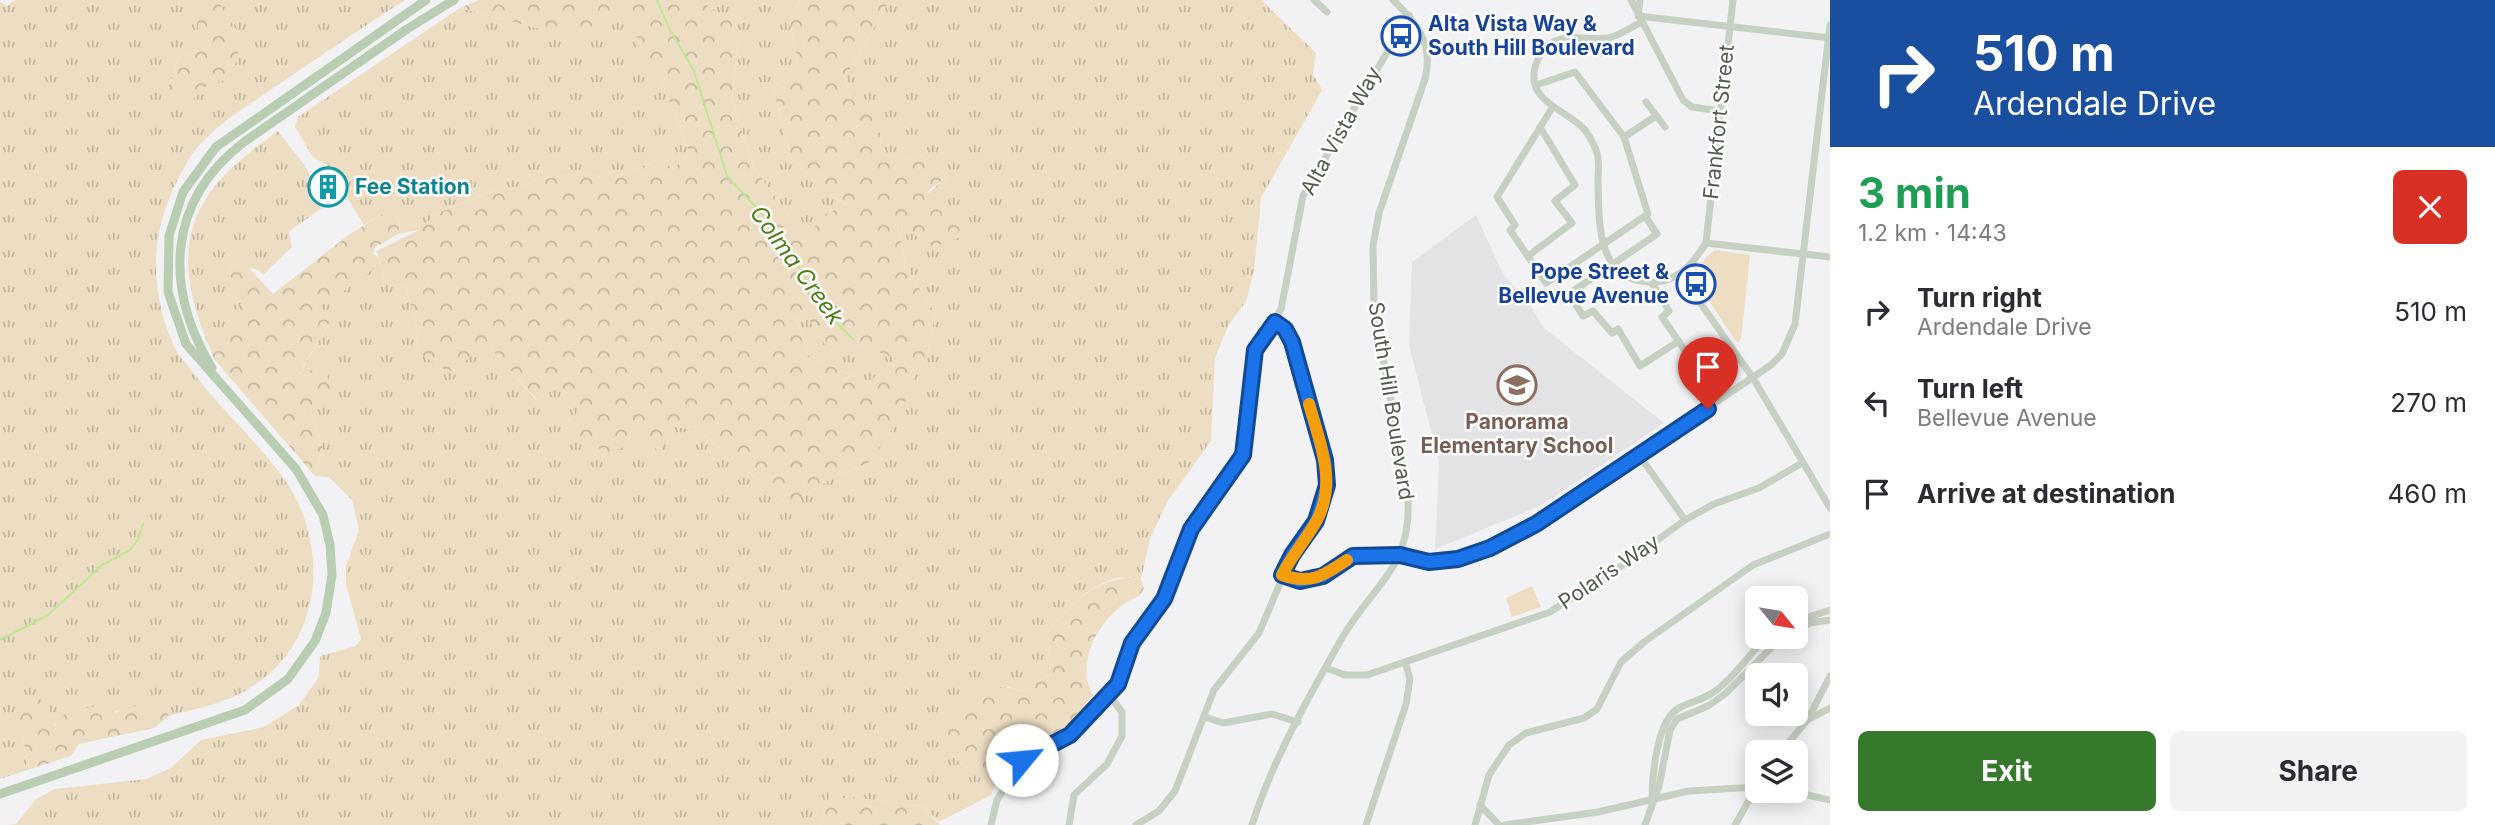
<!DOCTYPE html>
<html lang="en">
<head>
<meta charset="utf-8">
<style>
	body { margin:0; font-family:Inter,sans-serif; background:#f2f2f3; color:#2b2b33; height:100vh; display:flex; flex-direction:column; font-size:26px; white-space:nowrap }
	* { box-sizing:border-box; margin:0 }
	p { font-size:23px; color:#7c7c81 }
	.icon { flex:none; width:38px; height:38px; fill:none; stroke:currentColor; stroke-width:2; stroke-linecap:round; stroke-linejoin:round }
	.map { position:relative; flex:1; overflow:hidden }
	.drawer { display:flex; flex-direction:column; background:#fff; width:665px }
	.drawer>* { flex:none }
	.banner { background:#1a4fa0; color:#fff; overflow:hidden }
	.needle { width:46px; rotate:120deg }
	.buttons { position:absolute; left:1745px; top:586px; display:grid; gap:14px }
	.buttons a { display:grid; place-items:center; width:63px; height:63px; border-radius:10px; background:#fff; box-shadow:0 4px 18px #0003; font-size:35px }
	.pin { position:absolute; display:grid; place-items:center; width:60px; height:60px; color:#fff; margin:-72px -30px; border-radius:50% 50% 50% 0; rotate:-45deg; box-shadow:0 0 7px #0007 }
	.pin .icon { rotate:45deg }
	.me { position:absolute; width:77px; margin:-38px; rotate:62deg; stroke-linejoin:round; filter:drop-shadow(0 0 5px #0008) }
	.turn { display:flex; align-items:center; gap:24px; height:147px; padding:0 28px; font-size:32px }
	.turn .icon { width:91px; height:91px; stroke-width:2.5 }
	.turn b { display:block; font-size:49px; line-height:60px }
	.round { display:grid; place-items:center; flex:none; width:74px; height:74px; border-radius:10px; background:#f2f2f3 }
	.summary { display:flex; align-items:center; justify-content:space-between; height:119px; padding:0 28px }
	h1 { font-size:42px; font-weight:700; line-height:52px; color:#1e9e55 }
	.button { display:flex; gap:14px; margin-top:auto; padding:14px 28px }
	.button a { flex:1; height:80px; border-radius:10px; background:#36792d; color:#fff; font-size:28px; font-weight:700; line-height:80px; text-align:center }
	.button a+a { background:#f2f2f3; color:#2b2b33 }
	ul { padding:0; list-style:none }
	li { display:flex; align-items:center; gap:21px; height:91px; padding:0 28px }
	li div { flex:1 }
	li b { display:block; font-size:26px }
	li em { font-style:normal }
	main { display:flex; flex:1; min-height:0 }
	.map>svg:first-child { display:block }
</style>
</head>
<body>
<main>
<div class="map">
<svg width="1830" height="825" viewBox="0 0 1830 825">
	<defs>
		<pattern id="grass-tufts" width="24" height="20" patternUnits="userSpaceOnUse" patternTransform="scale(1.75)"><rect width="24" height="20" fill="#eddec3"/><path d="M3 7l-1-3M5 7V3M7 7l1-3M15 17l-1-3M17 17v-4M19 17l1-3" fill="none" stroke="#c2b7a0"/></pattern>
		<pattern id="forest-crowns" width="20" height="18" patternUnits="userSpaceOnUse" patternTransform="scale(1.75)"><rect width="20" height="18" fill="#eddec3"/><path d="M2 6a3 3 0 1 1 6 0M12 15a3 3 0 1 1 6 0" fill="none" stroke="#c2b7a0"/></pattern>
	</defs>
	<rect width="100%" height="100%" fill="#f2f1f3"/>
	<polygon fill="#e3e2e4" points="1476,215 1503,274 1530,305 1544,328 1664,423 1540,506 1435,549 1439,461 1409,346 1412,262"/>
	<g fill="url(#grass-tufts)" fill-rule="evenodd">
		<path d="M15,0h390c-46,30 -91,60 -136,91 -29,20 -66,42 -83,73 -35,60 -40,118 -12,182 4,10 14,20 22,30 27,36 63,67 89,104 45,66 38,161 -32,206 -24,17 -56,22 -84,30l-6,-12 -85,13 -55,17 4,36 -27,9v-777l7,4zM199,51l-31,38 11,-32z"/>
		<polygon points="698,0 800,0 790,22 798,63 773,89 790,156 825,192 848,206 811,241 789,216 753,166 732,99 738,38"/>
		<path d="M890,0h371l55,53 -3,21 9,16 -61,108 -7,73 -8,31 -18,24 -13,32 -4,83 -44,61 -17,37 -9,40c-40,-10 -69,26 -93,52l3,43 -27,17 -17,-4 -57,67 44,34 -3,7 -52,27 -15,-15 -94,-13 -10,31h-813l9,-1 20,-25 19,-10 91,-10 25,-11 30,-28 63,-13 35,-22 20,-28 1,-21 36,-10 5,-7 -15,-55v-18l13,-36 -7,-30 -23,-23 -14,-1 8,-28 -12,-38 14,-44 -26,9 31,-54 -11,-16 52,-35 2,-16 5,3 6,22 22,9 11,39 1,26 31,18 39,-27 48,56 21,-13 22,14 120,30 90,74 44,-27 37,-16 47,-93 10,-9 8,-47 -28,-44 -10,-46 50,-47 -24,-19 -22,-5 -20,12 -1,-31 -31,-35 -3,-22z"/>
		<polygon points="460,8 567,36 633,14 639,48 661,80 689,151 675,168 655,161 611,178 579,173 536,180 519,187 501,187 436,214 422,229 398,234 400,222 389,210 364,225 327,165 313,157 295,127 298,117"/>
		<path d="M278,131l27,35 22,38 -38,28 3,15 -28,27 -8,-5 -25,-3 -1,10 17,22 -16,42 -28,-9c-36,-97 -5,-144 75,-200z"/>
		<polygon points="807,315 849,343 897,358 868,383 808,355 802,332 795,319"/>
	</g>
	<g fill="url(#forest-crowns)" fill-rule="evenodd">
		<polygon points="217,0 242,38 231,80 209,83 192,101 168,89 179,57 199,51 197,13"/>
		<path d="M479,0h219l37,23 3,15 -6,61 21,67 36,50 22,24 7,-23 29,-12 -22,-13 -35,-36 -17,-67 25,-26 -8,-41 10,-22h90l-44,76 3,22 21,11 10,24 2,30 19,-12 22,6 24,19 -20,16 47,40 -41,15 -36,-23 10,45 28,44 -8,47 -10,9 -18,51 -29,42 -37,16 -44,27 -90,-74 -29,-5 -9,25 -22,-9 -33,11 -34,-23 7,-29 -22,-14 -20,13 -49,-55 -39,27 -31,-19 -1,-26 -11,-39 -22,-9 -7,-28 44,-22 15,-15 65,-27h18l17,-7 43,-7 32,5 44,-17 20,7 14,-17 -28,-71 -22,-31 -6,-34 -66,21 -107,-28zM806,315l24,38 19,-10 47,15 -28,25 -60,-28 -6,-23 -7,-13z"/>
		<polygon points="389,210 400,222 398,234 374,248 372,270 328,303 320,305 330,321 299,374 325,366 332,396 311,410 323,448 315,476 214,359 203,331 231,339 231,315 246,298 230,276 231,265 249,268 273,294 350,234"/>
		<path d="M1133,577l8,2 3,9c-5,11 -10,9 -20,16 -27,19 -49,60 -31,91l-27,33 -45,20 -13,15 -14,25 -44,-34 -3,-33c27,-35 32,-40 77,-30l27,-17 -3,-43c26,-28 43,-51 85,-54z"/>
		<polygon points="32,696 47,703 54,726 69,709 77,716 82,709 108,704 116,713 125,707 163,704 169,716 154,728 79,744 71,756 27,770 23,734 11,717"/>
		<polygon points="830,794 924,807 940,825 820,825"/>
	</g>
	<g fill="#eddec3">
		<polygon points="1715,250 1750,255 1741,339 1737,343 1693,277 1707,256"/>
		<polygon points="1532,586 1541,607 1512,617 1506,598"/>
	</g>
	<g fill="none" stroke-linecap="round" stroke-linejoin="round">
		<g stroke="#bfe793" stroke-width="2">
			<polyline points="657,0 669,28 694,71 727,176 775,228 829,316 853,339"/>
			<polyline points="0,640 48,615 102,565 130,550 138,540 143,524"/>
		</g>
		<g stroke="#c7d1c3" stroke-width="7">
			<polyline points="1314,0 1327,12"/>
			<polyline points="1631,0 1683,100 1692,107 1719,111"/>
			<polyline points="1640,0 1638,16 1830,38"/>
			<path d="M1642,22c-11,5 -23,14 -34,16 -23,3 -54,-9 -68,17 -22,42 19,51 42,72 6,5 11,16 14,23 4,8 2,22 2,31 1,40 -2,98 50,101 28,2 44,-17 58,-39l27,-243"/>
			<polyline points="1536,85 1575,72 1624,137 1648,214 1546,283 1510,230 1515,225 1497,197 1552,108"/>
			<polyline points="1646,102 1665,127"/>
			<polyline points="1624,137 1656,116"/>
			<polyline points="1645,216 1657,234 1569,294 1583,316 1593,311 1612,333 1618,329 1640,366 1679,341"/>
			<polyline points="1706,243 1830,257"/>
			<polyline points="1528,256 1572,223 1555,201 1575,185 1540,127"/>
			<polyline points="1680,274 1753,378 1830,508"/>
			<polyline points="1652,283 1669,311 1662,317 1694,364"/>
			<polyline points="1639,455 1685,520"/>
			<polyline points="1282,575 1300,581 1323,576 1353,556 1400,555 1428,562 1459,559 1490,548 1536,524 1771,365 1782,354 1795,324 1830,25"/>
			<polyline points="1796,621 1830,610"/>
			<polyline points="1796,630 1810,623 1830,620"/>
			<polyline points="1326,668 1345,675 1367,675 1550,612 1620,567 1685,520 1714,504 1759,488 1802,463"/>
			<polyline points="1205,717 1223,723 1272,714 1298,722"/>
			<polyline points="1809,719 1830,708"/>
			<polyline points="1781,752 1808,719 1830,676"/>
			<polyline points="1790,791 1830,800"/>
			<path d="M1652,799c0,-23 5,-80 27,-91 14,-7 27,-9 39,-19 19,-15 32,-36 49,-52"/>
			<polyline points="1480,805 1499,825"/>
			<polyline points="991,825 997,800 1022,760 1040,748 1070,735 1118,684 1132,643 1164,599 1198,515 1243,455 1255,350 1281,309 1303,196 1409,15"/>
			<polyline points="1069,825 1074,795 1107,764 1122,736 1122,712 1109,695"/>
			<polyline points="1136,825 1159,811 1175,791 1214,690 1259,633 1292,555 1311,531 1324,503 1327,469 1292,342 1285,329 1275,322"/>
			<path d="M1252,825c20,-64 57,-129 90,-187 31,-54 70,-69 66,-141l-34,-190 -1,-61 6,-33 46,-134c9,-35 -8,-56 -32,-79"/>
			<polyline points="1366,825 1406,704 1410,679 1405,662"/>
			<polyline points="1475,825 1489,775 1509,745 1526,733 1584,718 1597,709 1621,662 1644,642 1753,565 1830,534"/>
			<polyline points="1505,825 1598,812 1689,791 1757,787"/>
			<polyline points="1645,825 1659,786 1670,730 1677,719 1708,706 1725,694 1782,637"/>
			<polyline points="1735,825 1757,786"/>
		</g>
		<g stroke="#b9cdb3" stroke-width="9">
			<path d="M212,368c-48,-80 -46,-166 32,-226l163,-113 47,-29"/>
			<polyline points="0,794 245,710 288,679 315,641 326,613 332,575 330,545 323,515 296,469 186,344 168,292 169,236 183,192 216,147 426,0"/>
		</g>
	</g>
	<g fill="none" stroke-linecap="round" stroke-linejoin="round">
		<g stroke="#114b97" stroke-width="18">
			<polyline id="route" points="1022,760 1070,735 1118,684 1132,643 1164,599 1191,529 1243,455 1255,350 1275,322 1285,329 1292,342 1325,460 1327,485 1316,521 1292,555 1282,575 1300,581 1323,576 1353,556 1400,555 1429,562 1458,559 1490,548 1536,524 1708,409"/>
		</g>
		<use href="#route" stroke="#1a73e8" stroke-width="12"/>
		<path stroke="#f59e0b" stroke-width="12" d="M1309,404c11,39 28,78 8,116 -11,20 -25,35 -35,55 29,10 41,1 65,-15"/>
	</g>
	<defs>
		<g id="bus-ring" transform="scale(2.0125)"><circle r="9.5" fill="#fff" stroke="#1a4fb4" stroke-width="1.5"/><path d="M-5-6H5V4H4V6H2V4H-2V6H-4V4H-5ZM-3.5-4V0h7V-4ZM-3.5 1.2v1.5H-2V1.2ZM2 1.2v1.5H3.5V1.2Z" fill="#1a4fb4"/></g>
		<g id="building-ring" transform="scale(2.0125)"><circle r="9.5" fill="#fff" stroke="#0f9aa8" stroke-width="1.5"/><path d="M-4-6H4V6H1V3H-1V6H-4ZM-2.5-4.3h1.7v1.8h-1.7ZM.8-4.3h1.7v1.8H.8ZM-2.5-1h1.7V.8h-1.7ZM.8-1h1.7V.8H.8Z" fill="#0f9aa8"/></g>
		<g id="school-ring" transform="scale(2.0125)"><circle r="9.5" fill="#fff" stroke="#8d6e63" stroke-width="1.5"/><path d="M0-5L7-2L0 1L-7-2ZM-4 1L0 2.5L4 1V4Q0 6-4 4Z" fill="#8d6e63"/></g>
	</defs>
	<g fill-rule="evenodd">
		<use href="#bus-ring" x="1401" y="36"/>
		<use href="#building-ring" x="328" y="187"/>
		<use href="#bus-ring" x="1696" y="284"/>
		<use href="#school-ring" x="1517" y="385"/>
	</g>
	<g text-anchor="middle" stroke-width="5" stroke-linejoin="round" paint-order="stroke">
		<g font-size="21" font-weight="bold" fill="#164399" stroke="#fff" text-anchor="start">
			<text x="1428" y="31">Alta Vista Way &amp;<tspan x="1428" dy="24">South Hill Boulevard</tspan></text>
			<text x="1669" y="279" text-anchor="end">Pope Street &amp;<tspan x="1669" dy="24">Bellevue Avenue</tspan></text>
		</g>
		<g font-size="21" fill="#4f5d4a" stroke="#fff">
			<text transform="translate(1719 122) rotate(-84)" y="7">Frankfort Street</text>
			<text transform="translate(1341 131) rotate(-61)" y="7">Alta Vista Way</text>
			<text transform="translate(1391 401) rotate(81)" y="7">South Hill Boulevard</text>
			<text transform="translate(1609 572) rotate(-34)" y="7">Polaris Way</text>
		</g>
		<g font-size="21" font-weight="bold" fill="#0d838f" stroke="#fff" text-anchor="start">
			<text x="355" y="194">Fee Station</text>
		</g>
		<g font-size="21" font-weight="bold" fill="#785e54" stroke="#fff">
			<text x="1517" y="429">Panorama<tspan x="1517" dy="24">Elementary School</tspan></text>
		</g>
		<g font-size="23" font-style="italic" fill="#4c7f15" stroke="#fff">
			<text transform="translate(797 265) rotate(54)" y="8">Colma Creek</text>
		</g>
	</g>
</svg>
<div class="buttons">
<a><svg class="needle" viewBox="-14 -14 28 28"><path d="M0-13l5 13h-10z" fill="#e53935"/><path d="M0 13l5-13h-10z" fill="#7c7c81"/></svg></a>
<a><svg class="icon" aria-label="sound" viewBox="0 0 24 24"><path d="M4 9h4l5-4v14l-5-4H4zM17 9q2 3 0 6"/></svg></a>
<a><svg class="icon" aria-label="layers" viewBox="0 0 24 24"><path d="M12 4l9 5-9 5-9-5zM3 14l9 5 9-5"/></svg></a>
</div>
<div class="pin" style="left:1708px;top:409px;background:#d93025"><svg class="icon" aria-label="arrive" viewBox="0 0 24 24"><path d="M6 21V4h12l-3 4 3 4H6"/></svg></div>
<svg class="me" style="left:1022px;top:760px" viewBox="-20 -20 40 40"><circle r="19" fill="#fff"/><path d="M0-13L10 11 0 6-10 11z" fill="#1a73e8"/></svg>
</div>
<section class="drawer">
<div class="banner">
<div class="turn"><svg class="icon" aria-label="right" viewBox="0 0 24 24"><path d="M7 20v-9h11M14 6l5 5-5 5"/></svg><div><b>510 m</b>Ardendale Drive</div></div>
</div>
<div class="summary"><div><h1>3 min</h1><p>1.2 km · 14:43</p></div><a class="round" style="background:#d93025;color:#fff"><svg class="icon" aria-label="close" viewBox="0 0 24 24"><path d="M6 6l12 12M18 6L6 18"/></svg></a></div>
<ul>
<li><svg class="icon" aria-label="right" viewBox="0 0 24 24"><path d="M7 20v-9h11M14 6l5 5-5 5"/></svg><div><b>Turn right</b><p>Ardendale Drive</p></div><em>510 m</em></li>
<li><svg class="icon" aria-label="left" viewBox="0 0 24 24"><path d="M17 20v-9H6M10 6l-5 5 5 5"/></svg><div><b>Turn left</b><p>Bellevue Avenue</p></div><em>270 m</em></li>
<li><svg class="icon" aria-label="arrive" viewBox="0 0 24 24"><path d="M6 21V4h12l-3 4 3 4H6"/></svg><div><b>Arrive at destination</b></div><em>460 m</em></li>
</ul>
<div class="button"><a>Exit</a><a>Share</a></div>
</section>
</main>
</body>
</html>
